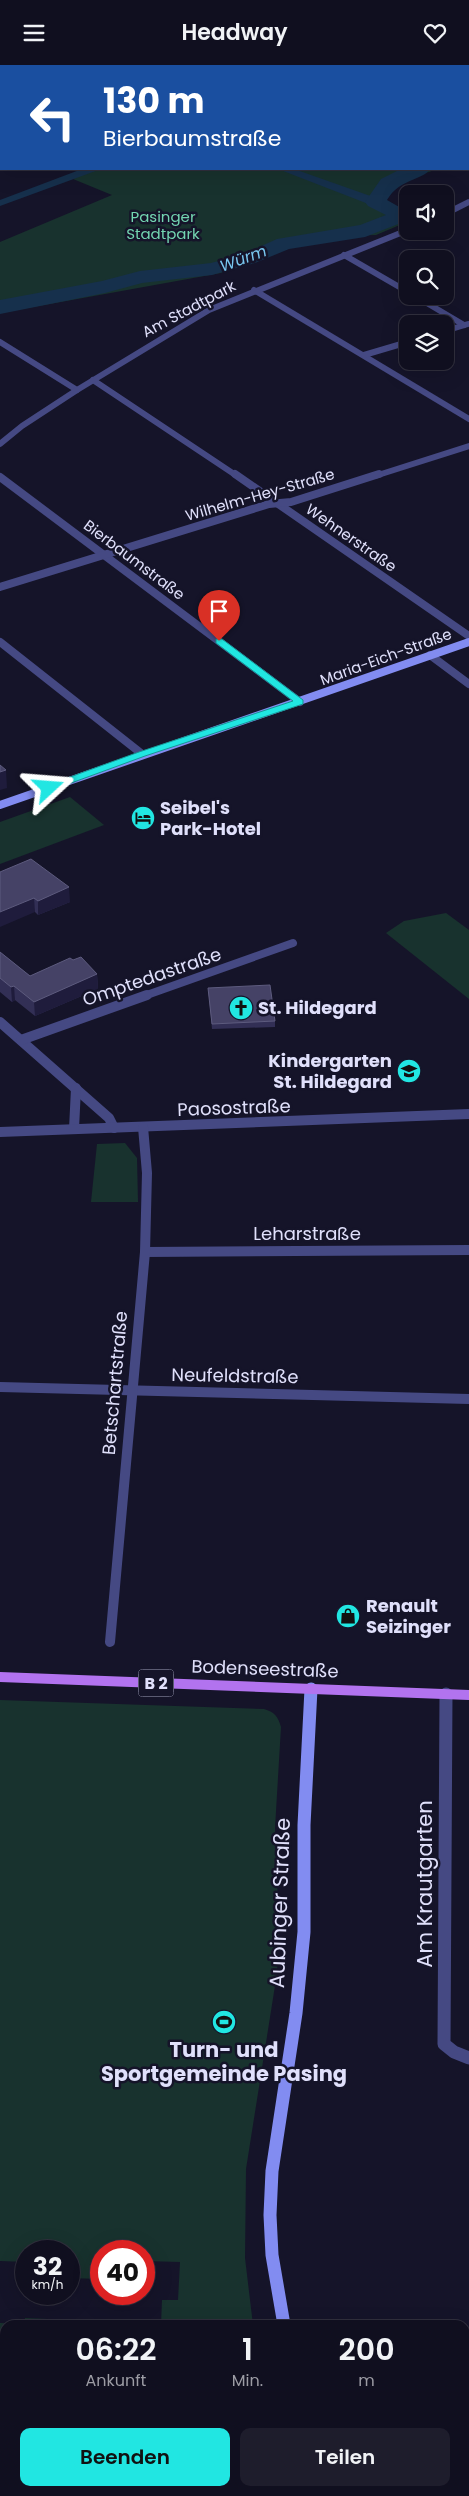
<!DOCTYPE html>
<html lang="de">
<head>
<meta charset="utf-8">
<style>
	body { margin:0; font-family:Poppins,sans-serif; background:#1e1d2c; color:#f1f3f6; height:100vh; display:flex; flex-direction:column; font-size:19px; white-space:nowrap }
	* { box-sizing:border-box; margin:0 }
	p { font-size:16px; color:#9c9ca4 }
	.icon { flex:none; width:28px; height:28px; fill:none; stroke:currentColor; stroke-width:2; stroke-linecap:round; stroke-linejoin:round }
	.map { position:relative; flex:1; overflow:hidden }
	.sheet { position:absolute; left:0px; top:2255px; width:470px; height:176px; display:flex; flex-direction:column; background:#100f1f; border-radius:15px 15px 0 0; box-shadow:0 5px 20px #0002,0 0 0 1px #302f3d }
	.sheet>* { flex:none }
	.hud { position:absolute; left:0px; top:0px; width:470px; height:105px; box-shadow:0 5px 20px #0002,0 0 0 1px #302f3d; background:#1a4fa0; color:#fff; overflow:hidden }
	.tools { position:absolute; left:399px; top:120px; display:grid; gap:10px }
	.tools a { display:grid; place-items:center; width:55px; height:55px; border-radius:10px; background:#100f1f; box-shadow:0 5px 20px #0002,0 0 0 1px #302f3d; font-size:25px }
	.speed { position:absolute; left:15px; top:2175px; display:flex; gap:10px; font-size:25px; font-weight:700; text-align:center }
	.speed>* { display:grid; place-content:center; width:65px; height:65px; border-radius:50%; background:#100f1f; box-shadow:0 5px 20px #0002,0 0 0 1px #302f3d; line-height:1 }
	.speed small { font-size:12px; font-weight:400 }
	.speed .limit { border:8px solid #d22; background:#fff; color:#111 }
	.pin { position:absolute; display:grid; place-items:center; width:42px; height:42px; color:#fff; margin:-51px -21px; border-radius:50% 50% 50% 0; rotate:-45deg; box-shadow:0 0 5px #0007 }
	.pin .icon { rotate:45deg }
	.me { position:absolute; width:55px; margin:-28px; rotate:71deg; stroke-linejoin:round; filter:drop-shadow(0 0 4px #0008) }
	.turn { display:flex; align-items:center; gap:18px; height:105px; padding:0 20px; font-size:22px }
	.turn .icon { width:65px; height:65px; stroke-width:2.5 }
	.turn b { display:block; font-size:35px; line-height:42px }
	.eta { display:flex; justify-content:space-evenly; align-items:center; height:85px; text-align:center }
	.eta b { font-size:30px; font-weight:600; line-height:35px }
	.cta { display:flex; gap:10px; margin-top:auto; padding:10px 20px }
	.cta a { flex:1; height:58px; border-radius:10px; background:#21e6e2; color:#111; font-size:20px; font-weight:600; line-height:58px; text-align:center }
	.cta a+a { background:#1e1d2c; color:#f1f3f6 }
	header { display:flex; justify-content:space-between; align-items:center; height:65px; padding:0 20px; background:#100f1f; font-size:22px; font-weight:600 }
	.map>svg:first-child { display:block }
</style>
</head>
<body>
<header><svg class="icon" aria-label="menu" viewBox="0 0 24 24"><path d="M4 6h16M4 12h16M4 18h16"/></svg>Headway<svg class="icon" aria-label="heart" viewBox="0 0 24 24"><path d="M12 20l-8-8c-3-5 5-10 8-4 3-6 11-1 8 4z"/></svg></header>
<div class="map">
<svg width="469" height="2431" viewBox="0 0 469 2431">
	<rect width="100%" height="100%" fill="#151429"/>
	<g fill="#18322e">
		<polygon points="214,0 469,0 469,93 469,1 212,1"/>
		<polygon points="84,104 438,104 404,115 383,128 386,135 407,147 407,157 376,170 301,172 221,208 0,248 0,177 112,130 73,114"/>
		<polygon points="70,732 104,760 0,799 0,757"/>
		<polygon points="446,848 469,865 469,934 386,868 404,856"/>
		<polygon points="125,1078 137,1093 138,1137 91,1137 97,1079"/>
		<path d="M0,1635l264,9c10,3 14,7 17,18l-6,101 4,103 -2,42 -31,196 -1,89 8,67h-92l1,-25h16l2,-38 -36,-1v-10h-43v28l-32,-1v-27h-43v11l-26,-1z"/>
		<polygon points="25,2253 116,2257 116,2260 5,2260 5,2372 0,2370 0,2258 24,2259"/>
		<polygon points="114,2426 311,2426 314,2431 124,2431"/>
	</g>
	<polygon fill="#16304c" points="82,104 101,104 0,141 0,135"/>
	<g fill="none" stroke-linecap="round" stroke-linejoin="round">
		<polyline stroke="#16304c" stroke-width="4" points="400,104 408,108"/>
		<polygon fill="#16304c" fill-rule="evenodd" points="278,104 294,104 379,134 381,137 375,141 371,140"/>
		<path fill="#16304c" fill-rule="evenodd" d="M401,104h29c-8,12 -30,9 -43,31l21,12 -2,9 -41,16 -76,12 -34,14 -43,12 -70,8 -37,10 -105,21v-14l102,-19 38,-10 71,-8 30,-8 36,-16 83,-14 26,-10 -18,-9 -3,-4 16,-23z"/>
		<g stroke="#454983" stroke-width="6">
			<polyline points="445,149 469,137"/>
			<polyline points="344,190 408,227"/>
			<polyline points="254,225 469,354"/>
			<polyline points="415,231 464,260"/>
			<polyline points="445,266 468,259"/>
			<polyline points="0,277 77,325"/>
			<polyline points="364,290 408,277"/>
			<polyline points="93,315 237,411"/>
			<polyline points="0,379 22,361 77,325 209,245 408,165"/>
			<polyline points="375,411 469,381"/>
		</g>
		<g stroke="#454983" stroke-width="8">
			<polyline points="235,409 469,571"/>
			<polyline points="0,412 300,637"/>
			<polyline points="0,522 269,439 291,437 379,409"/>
			<polyline points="0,577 142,689"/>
			<polyline points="430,590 469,619"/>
			<polyline points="144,931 293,878"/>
		</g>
		<g stroke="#454983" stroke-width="10">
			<polyline points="0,957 109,1053 114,1063"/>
			<polyline points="21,975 147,930"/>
			<polyline points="74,1064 76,1023"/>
			<polyline points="0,1067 469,1049"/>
			<polyline points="145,1187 469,1185"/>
			<polyline points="0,1322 469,1334"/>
			<polyline points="110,1577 145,1187 147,1108 143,1062"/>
		</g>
		<polyline stroke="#454983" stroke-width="13" points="446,1629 444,1979 454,1987 469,1993"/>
		<polyline stroke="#828cf1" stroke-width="6" points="192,1 194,0"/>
		<polyline stroke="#828cf1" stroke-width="8" points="0,740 469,577"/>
		<g stroke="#828cf1" stroke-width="13">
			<polyline points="284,2260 272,2190 270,2150 272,2106 296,1948 304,1867 304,1760 311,1624"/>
			<polyline points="353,2426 356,2431"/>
		</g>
		<polygon fill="#b273ef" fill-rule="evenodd" points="0,1607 469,1625 469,1635 0,1617"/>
	</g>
	<g fill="#322f55">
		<polygon points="0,807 70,837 38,850 35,847"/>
		<polygon points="0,887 30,911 73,895 97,909 98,924 35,951 15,935 12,937 0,927"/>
		<polygon points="208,923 275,956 275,962 212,964"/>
	</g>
	<g fill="#1f1c3c">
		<polygon points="6,705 7,723 0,725 0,707"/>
		<polygon points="69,822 70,837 38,850 38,836"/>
		<polygon points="34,833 35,847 0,862 0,847"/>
		<polygon points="97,909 98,924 35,951 34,937"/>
		<polygon points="14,921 15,935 12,937 11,922"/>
	</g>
	<g fill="#454266" stroke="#5d5b7e">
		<polygon points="0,700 6,705 0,707"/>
		<polygon points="31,794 69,822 38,836 34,833 0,847 0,807"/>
		<polygon points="0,887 30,911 70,893 73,895 81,892 97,909 34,937 14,921 11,922 0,913"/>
		<polygon points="270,920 275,956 212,959 208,923"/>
	</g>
	<polygon fill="#21e6e2" stroke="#159693" points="216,574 222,574 303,635 303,639 145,691 52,725 45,725 45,721 139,687 293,636 216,578"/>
	<defs>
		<g id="hotel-disc" transform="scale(1.25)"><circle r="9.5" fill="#21e6e2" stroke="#151429"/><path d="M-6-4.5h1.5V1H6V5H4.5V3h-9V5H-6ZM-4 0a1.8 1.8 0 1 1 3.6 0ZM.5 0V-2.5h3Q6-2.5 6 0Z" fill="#111"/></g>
		<g id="church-disc" transform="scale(1.25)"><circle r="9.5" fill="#21e6e2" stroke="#151429"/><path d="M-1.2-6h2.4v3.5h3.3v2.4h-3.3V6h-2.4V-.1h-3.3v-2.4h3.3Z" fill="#111"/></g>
		<g id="school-disc" transform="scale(1.25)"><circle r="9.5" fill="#21e6e2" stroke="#151429"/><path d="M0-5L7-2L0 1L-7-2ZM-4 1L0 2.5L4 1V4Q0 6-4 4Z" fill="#111"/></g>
		<g id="shop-disc" transform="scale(1.25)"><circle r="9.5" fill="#21e6e2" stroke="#151429"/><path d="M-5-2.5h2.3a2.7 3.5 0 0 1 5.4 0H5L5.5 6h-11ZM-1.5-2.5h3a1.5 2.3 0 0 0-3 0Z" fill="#111"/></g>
		<g id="stadium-disc" transform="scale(1.25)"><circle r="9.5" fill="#21e6e2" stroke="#151429"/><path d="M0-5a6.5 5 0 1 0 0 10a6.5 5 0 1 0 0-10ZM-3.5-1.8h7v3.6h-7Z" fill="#111"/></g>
	</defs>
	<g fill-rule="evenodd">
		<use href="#hotel-disc" x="143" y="753"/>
		<use href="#church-disc" x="241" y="943"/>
		<use href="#school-disc" x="409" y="1006"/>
		<use href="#shop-disc" x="348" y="1551"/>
		<use href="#stadium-disc" x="224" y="1957"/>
	</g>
	<g text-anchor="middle" stroke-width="5" stroke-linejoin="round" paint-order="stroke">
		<g font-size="15" fill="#73d5b1" stroke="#151429">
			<text x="163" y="157">Pasinger<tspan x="163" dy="17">Stadtpark</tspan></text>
		</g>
		<g font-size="15" fill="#e0e0fb" stroke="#151429">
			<text transform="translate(189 244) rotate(-28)" y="5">Am Stadtpark</text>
			<text transform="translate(260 430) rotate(-16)" y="5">Wilhelm-Hey-Straße</text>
			<text transform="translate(351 473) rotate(35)" y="5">Wehnerstraße</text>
			<text transform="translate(134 495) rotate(37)" y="5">Bierbaumstraße</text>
			<text transform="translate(386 592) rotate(-20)" y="5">Maria-Eich-Straße</text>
		</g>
		<g font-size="16" font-style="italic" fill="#79c7f0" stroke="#151429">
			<text transform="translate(243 193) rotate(-20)" y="6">Würm</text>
		</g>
		<rect fill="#151429" stroke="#a3a3bc" stroke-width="1" x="138.5" y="1604.5" width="35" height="27" rx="4"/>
		<g font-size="16" font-weight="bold" fill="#e0e0fb">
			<text x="156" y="1624">B 2</text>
		</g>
		<g font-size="18" font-weight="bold" fill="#e0e0fb" stroke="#151429" text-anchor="start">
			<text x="160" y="749">Seibel's<tspan x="160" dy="21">Park-Hotel</tspan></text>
			<text x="258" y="949">St. Hildegard</text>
			<text x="392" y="1002" text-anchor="end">Kindergarten<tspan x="392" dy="21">St. Hildegard</tspan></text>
			<text x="366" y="1547">Renault<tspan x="366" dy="21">Seizinger</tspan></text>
		</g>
		<g font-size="18" fill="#e0e0fb" stroke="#151429">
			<text transform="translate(152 912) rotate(-19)" y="6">Omptedastraße</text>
			<text transform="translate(234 1043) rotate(-2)" y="6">Paosostraße</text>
			<text x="307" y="1175">Leharstraße</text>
			<text transform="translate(235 1311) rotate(1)" y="6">Neufeldstraße</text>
			<text transform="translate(115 1318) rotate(-85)" y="6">Betschartstraße</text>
			<text transform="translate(265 1604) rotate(2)" y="6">Bodenseestraße</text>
		</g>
		<g font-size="21" fill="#e0e0fb" stroke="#151429">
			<text transform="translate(425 1819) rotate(-90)" y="7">Am Krautgarten</text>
			<text transform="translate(280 1838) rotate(-88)" y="7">Aubinger Straße</text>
		</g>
		<g font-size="21" font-weight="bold" fill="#e0e0fb" stroke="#151429">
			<text x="224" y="1992">Turn- und<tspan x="224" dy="24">Sportgemeinde Pasing</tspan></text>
		</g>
	</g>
</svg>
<div class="tools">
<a><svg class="icon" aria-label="sound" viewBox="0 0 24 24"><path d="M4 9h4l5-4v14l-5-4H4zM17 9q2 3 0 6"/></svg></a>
<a><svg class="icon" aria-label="search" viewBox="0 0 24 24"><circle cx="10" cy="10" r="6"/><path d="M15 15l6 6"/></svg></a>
<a><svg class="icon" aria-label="layers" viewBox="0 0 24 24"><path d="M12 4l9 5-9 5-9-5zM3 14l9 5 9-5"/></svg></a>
</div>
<div class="speed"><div>32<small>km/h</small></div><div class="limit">40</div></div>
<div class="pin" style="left:219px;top:576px;background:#d93025"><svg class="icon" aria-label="arrive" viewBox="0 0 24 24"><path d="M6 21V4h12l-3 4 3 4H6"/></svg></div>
<svg class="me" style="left:49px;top:723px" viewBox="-20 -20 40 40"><path d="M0-17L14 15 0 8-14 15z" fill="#21e6e2" stroke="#fff" stroke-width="4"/></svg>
<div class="hud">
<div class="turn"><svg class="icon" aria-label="left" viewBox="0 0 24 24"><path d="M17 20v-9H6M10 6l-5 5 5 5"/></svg><div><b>130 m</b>Bierbaumstraße</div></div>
</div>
<section class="sheet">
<div class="eta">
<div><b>06:22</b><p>Ankunft</p></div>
<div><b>1</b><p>Min.</p></div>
<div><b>200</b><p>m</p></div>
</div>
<div class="cta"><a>Beenden</a><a>Teilen</a></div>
</section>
</div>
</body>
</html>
